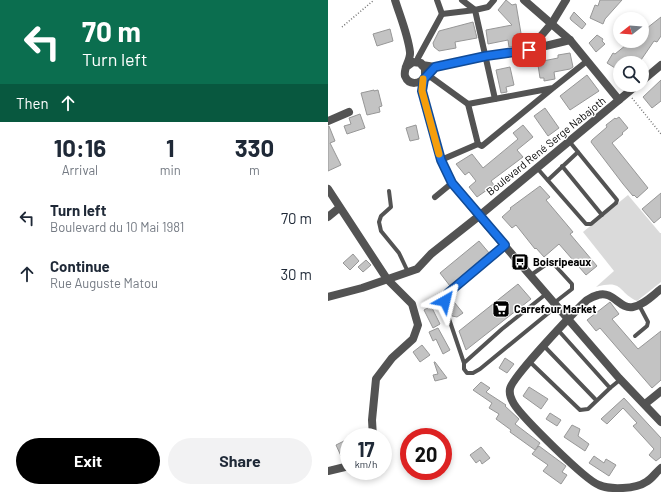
<!DOCTYPE html>
<html lang="en">
<head>
<meta charset="utf-8">
<style>
	body { margin:0; font-family:Barlow,sans-serif; background:#f2f2f3; color:#1f2937; height:100vh; display:flex; flex-direction:column; font-size:15px; white-space:nowrap }
	* { box-sizing:border-box; margin:0 }
	p { font-size:13px; color:#747a83 }
	.icon { flex:none; width:22px; height:22px; fill:none; stroke:currentColor; stroke-width:2; stroke-linecap:round; stroke-linejoin:round }
	.map { position:relative; flex:1; overflow:hidden }
	.side { display:flex; flex-direction:column; background:#fff; width:328px }
	.side>* { flex:none }
	.banner { background:#0b6e4f; color:#fff; overflow:hidden }
	.needle { width:26px; rotate:253deg }
	.fabs { position:absolute; left:285px; top:12px; display:grid; gap:8px }
	.fabs a { display:grid; place-items:center; width:36px; height:36px; border-radius:50%; background:#fff; box-shadow:0 2px 6px #0003; font-size:20px }
	.speed { position:absolute; left:12px; top:428px; display:flex; gap:8px; font-size:20px; font-weight:700; text-align:center }
	.speed>* { display:grid; place-content:center; width:52px; height:52px; border-radius:50%; background:#fff; box-shadow:0 2px 6px #0003; line-height:1 }
	.speed small { font-size:10px; font-weight:400 }
	.speed .limit { border:6px solid #d22; background:#fff; color:#111 }
	.pin { position:absolute; display:grid; place-items:center; width:34px; height:34px; color:#fff; margin:-17px; border-radius:8px; box-shadow:0 2px 6px #0006 }
	.me { position:absolute; width:44px; margin:-22px; rotate:37deg; stroke-linejoin:round; filter:drop-shadow(0 0 3px #0008) }
	.turn { display:flex; align-items:center; gap:14px; height:84px; padding:0 16px; font-size:18px }
	.turn .icon { width:52px; height:52px; stroke-width:2.5 }
	.turn b { display:block; font-size:28px; line-height:34px }
	.then { display:flex; align-items:center; height:38px; padding:0 16px; background:#0003; gap:8px; font-size:15px }
	.eta { display:flex; justify-content:space-evenly; align-items:center; height:68px; text-align:center }
	.eta b { font-size:24px; font-weight:700; line-height:28px }
	.button { display:flex; gap:8px; margin-top:auto; padding:8px 16px }
	.button a { flex:1; height:46px; border-radius:24px; background:#000; color:#fff; font-size:16px; font-weight:700; line-height:46px; text-align:center }
	.button a+a { background:#f2f2f3; color:#1f2937 }
	ul { padding:0; list-style:none }
	li { display:flex; align-items:center; gap:12px; height:56px; padding:0 16px }
	li div { flex:1 }
	li b { display:block; font-size:15px }
	li em { font-style:normal }
	main { display:flex; flex:1; min-height:0 }
	.map>svg:first-child { display:block }
</style>
</head>
<body>
<main>
<section class="side">
<div class="banner">
<div class="turn"><svg class="icon" aria-label="left" viewBox="0 0 24 24"><path d="M17 20v-9H6M10 6l-5 5 5 5"/></svg><div><b>70 m</b>Turn left</div></div>
<div class="then">Then<svg class="icon" aria-label="ahead" viewBox="0 0 24 24"><path d="M12 20V5M6 11l6-6 6 6"/></svg></div>
</div>
<div class="eta">
<div><b>10:16</b><p>Arrival</p></div>
<div><b>1</b><p>min</p></div>
<div><b>330</b><p>m</p></div>
</div>
<ul>
<li><svg class="icon" aria-label="left" viewBox="0 0 24 24"><path d="M17 20v-9H6M10 6l-5 5 5 5"/></svg><div><b>Turn left</b><p>Boulevard du 10 Mai 1981</p></div><em>70 m</em></li>
<li><svg class="icon" aria-label="ahead" viewBox="0 0 24 24"><path d="M12 20V5M6 11l6-6 6 6"/></svg><div><b>Continue</b><p>Rue Auguste Matou</p></div><em>30 m</em></li>
</ul>
<div class="button"><a>Exit</a><a>Share</a></div>
</section>
<div class="map">
<svg width="333" height="492" viewBox="0 0 333 492">
	<rect width="100%" height="100%" fill="#fff"/>
	<path fill="#dadada" d="M300,195l32,38h1v49l-24,19c-20,-9 -13,-22 -41,-14l18,-16 -31,-39z"/>
	<g fill="#c3c3c3" stroke="#979797">
		<polygon points="178,0 184,5 188,4 195,45 181,47 180,40 160,44 158,30 184,25 170,10"/>
		<polygon points="272,0 294,0 277,19 275,24 262,18 267,5 270,6"/>
		<polygon points="246,12 258,24 254,29 243,20 242,18"/>
		<polygon points="333,17 333,36 329,42 326,41 313,60 310,61 305,58 301,63 292,63 292,71 279,63 285,53 287,54 303,41 314,41 314,32"/>
		<polygon points="145,22 149,38 127,42 128,48 111,51 106,47 105,43 111,31"/>
		<polygon points="62,29 65,41 49,46 45,34"/>
		<polygon points="269,35 275,39 274,41 277,44 268,52 261,43"/>
		<polygon points="242,53 245,67 242,69 226,72 227,79 216,81 216,78 212,78 210,65 215,64 215,61 230,58 230,55"/>
		<polygon points="182,67 186,85 178,87 179,92 173,93 168,70"/>
		<polygon points="259,75 271,91 242,110 232,96"/>
		<polygon points="333,80 333,101 324,108 315,97"/>
		<polygon points="46,90 46,91 50,90 54,106 51,107 52,112 39,115 33,93"/>
		<polygon points="217,108 231,128 220,136 206,116"/>
		<polygon points="32,114 37,128 19,134 16,126 23,124 21,118"/>
		<polygon points="291,117 300,128 294,133 295,134 284,143 320,188 309,198 306,195 305,196 295,184 263,142 264,140 279,127 278,125 287,118 288,119"/>
		<polygon points="88,125 91,139 82,141 78,128"/>
		<polygon points="195,125 205,137 189,150 195,157 163,181 166,185 149,197 141,187 148,181 141,172 137,175 128,164 144,154 155,168 190,139 185,133"/>
		<polygon points="0,126 1,126 7,141 2,143 13,165 0,171"/>
		<polygon points="212,186 222,197 218,200 245,232 242,234 269,266 258,275 231,244 216,257 208,248 207,249 188,225 184,228 174,217 183,209 182,208"/>
		<polygon points="333,193 333,217 326,223 314,209"/>
		<polygon points="151,241 162,254 122,286 112,273"/>
		<polygon points="25,254 31,261 22,270 15,263"/>
		<polygon points="38,260 43,265 35,272 30,267"/>
		<polygon points="190,284 203,299 138,350 131,331"/>
		<polygon points="122,297 135,313 129,317 124,316 122,311 121,301"/>
		<polygon points="282,302 291,314 284,319 310,349 333,331 333,380 324,388 272,328 268,331 259,320"/>
		<polygon points="103,306 112,324 105,328 96,310"/>
		<polygon points="110,328 122,350 115,354 108,339 105,341 101,332"/>
		<polygon points="94,345 102,355 92,362 85,352"/>
		<polygon points="177,358 186,364 179,373 171,368"/>
		<polygon points="106,362 107,362 119,378 107,381 105,375 110,374"/>
		<polygon points="153,382 162,388 158,392 178,405 177,406 191,419 187,424 212,443 207,450 182,432 183,430 168,419 171,414 161,408 164,403 145,390"/>
		<polygon points="201,387 220,399 213,409 195,396"/>
		<polygon points="296,398 333,438 333,457 328,461 321,455 326,449 305,426 309,423 295,408 279,424 273,419"/>
		<polygon points="222,413 233,420 229,426 218,419"/>
		<polygon points="244,425 252,429 250,436 261,444 257,451 236,437"/>
		<polygon points="16,441 21,453 13,456 8,445"/>
		<polygon points="211,446 238,466 234,472 239,475 233,484 215,471 220,465 204,454"/>
		<polygon points="153,447 162,458 154,464 152,460 148,463 142,455"/>
		<polygon points="266,456 276,463 278,459 288,465 281,476 261,463"/>
	</g>
	<g fill="none" stroke-linecap="round" stroke-linejoin="round">
		<g stroke="#757575" stroke-width="1.5" stroke-dasharray="1 2" stroke-linecap="butt">
			<polyline points="14,27 46,0"/>
			<polyline points="304,98 333,134"/>
		</g>
		<g stroke="#535353" stroke-width="4">
			<polyline points="234,166 274,215"/>
			<polyline points="209,168 258,224 263,224 288,203 289,200 241,141"/>
			<polyline points="220,180 250,152"/>
			<polyline points="61,191 63,207 53,216 51,222 53,231 71,253 80,272"/>
			<polyline points="203,275 223,261 244,284 244,289 226,303"/>
			<polyline points="218,294 174,329 136,363 136,369 139,373 145,373 152,369 229,306"/>
			<polyline points="307,336 319,326 320,322 311,305"/>
			<polyline points="216,346 268,400"/>
			<polyline points="201,361 252,410 260,409 282,388 230,330"/>
			<polyline points="136,363 117,307 117,301 120,293 177,246"/>
			<polyline points="282,388 293,379"/>
		</g>
		<g stroke="#535353" stroke-width="6">
			<polyline points="109,0 114,14 147,10"/>
			<polyline points="134,0 147,10"/>
			<polyline points="166,0 160,7 147,10 167,99"/>
			<polyline points="90,58 114,14"/>
			<polyline points="100,75 140,104"/>
			<polyline points="225,88 140,104 150,144 154,146 225,88 259,61"/>
			<polyline points="113,160 150,144"/>
			<polyline points="107,197 124,183"/>
		</g>
		<g stroke="#535353" stroke-width="8">
			<path d="M67,0c5,16 13,35 15,52 1,8 -7,16 -5,24 4,10 15,8 20,1v-8l-4,-6 -8,-1 -7,5"/>
			<polyline points="196,0 242,40 291,100"/>
			<polyline points="201,50 224,23 238,0"/>
			<polyline points="94,65 107,67 158,56 201,50 242,40"/>
			<polyline points="0,121 21,112"/>
			<polyline points="0,189 59,279 84,304 90,325 85,339 64,358 48,379 44,420 45,437"/>
			<polyline points="0,217 11,208"/>
			<path d="M333,289c-8,6 -17,16 -28,18 -13,3 -20,-17 -35,-12 -4,1 -8,3 -11,5 -12,11 -76,78 -77,89 -1,5 1,10 4,15 8,13 71,76 85,81 11,5 37,4 47,-3 6,-3 10,-10 15,-14"/>
			<polyline points="0,297 34,288 89,269 103,254 151,216 124,183 113,160 94,91 96,79"/>
			<polyline points="317,404 333,391"/>
			<polyline points="0,471 21,466"/>
		</g>
		<g stroke="#535353" stroke-width="8">
			<polyline points="314,81 333,65"/>
			<polyline points="309,85 151,216 291,378 333,422"/>
		</g>
	</g>
	<g fill="none" stroke-linecap="round" stroke-linejoin="round">
		<g stroke="#114b97" stroke-width="10">
			<polyline id="route" points="117,301 120,293 177,245 124,183 113,160 94,91 96,79 107,67 158,56 201,50"/>
		</g>
		<use href="#route" stroke="#1a73e8" stroke-width="7"/>
		<polyline stroke="#f59e0b" stroke-width="7" points="95,79 94,91 111,154"/>
	</g>
	<defs>
		<g id="bus-square" transform="scale(0.9)"><rect x="-9" y="-9" width="18" height="18" rx="4" fill="#000" stroke="#fff"/><path d="M-5-6H5V4H4V6H2V4H-2V6H-4V4H-5ZM-3.5-4V0h7V-4ZM-3.5 1.2v1.5H-2V1.2ZM2 1.2v1.5H3.5V1.2Z" fill="#fff"/></g>
		<g id="supermarket-square" transform="scale(0.9)"><rect x="-9" y="-9" width="18" height="18" rx="4" fill="#000" stroke="#fff"/><path d="M-6-5.5h2.5l.6 2H6L4.5 2H-2.5L-4.4-4H-6ZM-1.5 3.2a1.3 1.3 0 1 0 .1 0ZM3 3.2a1.3 1.3 0 1 0 .1 0Z" fill="#fff"/></g>
	</defs>
	<g fill-rule="evenodd">
		<use href="#bus-square" x="192" y="262"/>
		<use href="#supermarket-square" x="173" y="309"/>
	</g>
	<g text-anchor="middle" stroke-width="3" stroke-linejoin="round" paint-order="stroke">
		<g font-size="11" fill="#000" stroke="#fff">
			<text transform="translate(218 146) rotate(-39)" y="4">Boulevard René Serge Nabajoth</text>
		</g>
		<g font-size="11" font-weight="bold" fill="#000" stroke="#fff" text-anchor="start">
			<text x="205" y="266">Boisripeaux</text>
			<text x="186" y="313">Carrefour Market</text>
		</g>
	</g>
</svg>
<div class="fabs">
<a><svg class="needle" viewBox="-14 -14 28 28"><path d="M0-13l5 13h-10z" fill="#e53935"/><path d="M0 13l5-13h-10z" fill="#747a83"/></svg></a>
<a><svg class="icon" aria-label="search" viewBox="0 0 24 24"><circle cx="10" cy="10" r="6"/><path d="M15 15l6 6"/></svg></a>
</div>
<div class="speed"><div>17<small>km/h</small></div><div class="limit">20</div></div>
<div class="pin" style="left:201px;top:50px;background:#d93025"><svg class="icon" aria-label="arrive" viewBox="0 0 24 24"><path d="M6 21V4h12l-3 4 3 4H6"/></svg></div>
<svg class="me" style="left:117px;top:301px" viewBox="-20 -20 40 40"><path d="M0-17L14 15 0 8-14 15z" fill="#1a73e8" stroke="#fff" stroke-width="4"/></svg>
</div>
</main>
</body>
</html>
